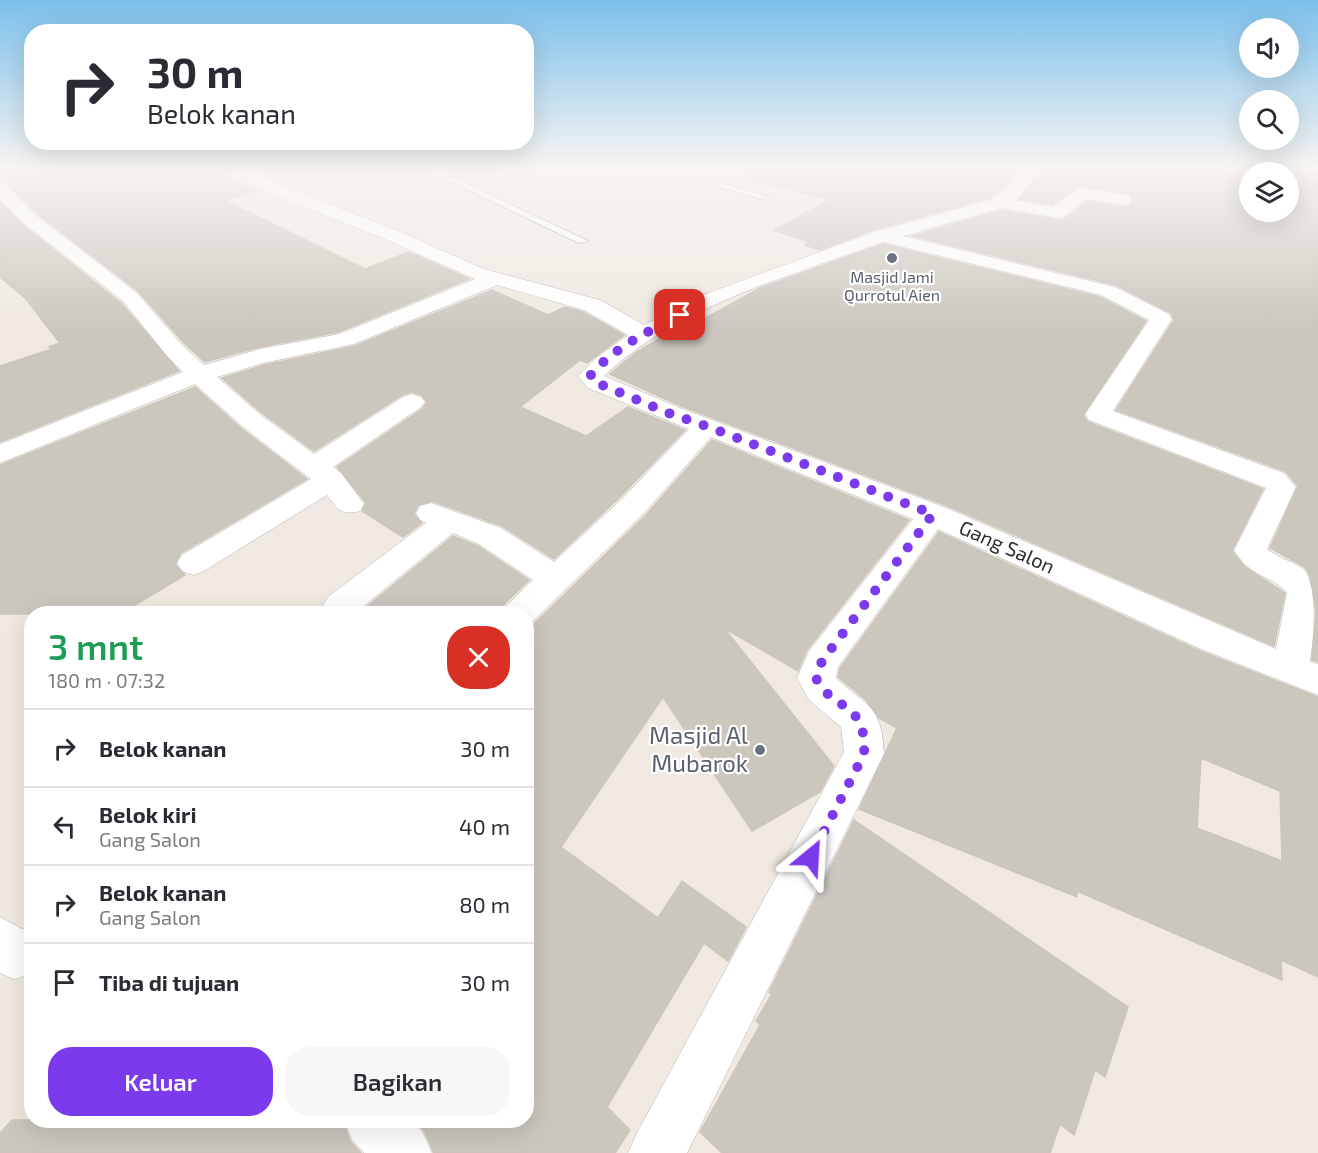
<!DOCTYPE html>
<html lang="id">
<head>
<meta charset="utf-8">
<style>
	body { margin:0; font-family:"Exo 2",sans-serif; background:#f7f7f7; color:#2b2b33; height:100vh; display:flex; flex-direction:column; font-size:22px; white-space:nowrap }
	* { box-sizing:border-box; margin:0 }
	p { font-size:20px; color:#7c7c81 }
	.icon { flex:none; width:33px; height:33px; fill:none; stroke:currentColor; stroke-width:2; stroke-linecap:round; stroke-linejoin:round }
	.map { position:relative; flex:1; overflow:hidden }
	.drawer { position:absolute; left:24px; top:606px; width:510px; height:522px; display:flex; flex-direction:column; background:#fff; border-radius:24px; box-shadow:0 6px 24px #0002 }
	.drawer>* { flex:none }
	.guide { position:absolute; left:24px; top:24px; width:510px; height:126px; border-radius:24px; box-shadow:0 6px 24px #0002; background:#fff; color:#2b2b33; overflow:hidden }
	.fabs { position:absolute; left:1239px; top:18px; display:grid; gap:12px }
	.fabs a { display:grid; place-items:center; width:60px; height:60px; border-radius:50%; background:#fff; box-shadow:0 6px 24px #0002; font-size:30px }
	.pin { position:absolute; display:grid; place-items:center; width:51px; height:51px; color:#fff; margin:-26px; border-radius:12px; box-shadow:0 3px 9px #0006 }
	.me { position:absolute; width:66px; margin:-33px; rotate:27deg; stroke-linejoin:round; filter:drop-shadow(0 0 4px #0008) }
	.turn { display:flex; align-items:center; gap:21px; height:126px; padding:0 24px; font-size:27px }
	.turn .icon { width:78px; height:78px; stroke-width:2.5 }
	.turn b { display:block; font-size:42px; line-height:51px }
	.round { display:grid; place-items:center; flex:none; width:63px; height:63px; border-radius:24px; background:#f7f7f7 }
	.summary { display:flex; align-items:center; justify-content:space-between; height:102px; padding:0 24px }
	h1 { font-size:36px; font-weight:600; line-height:45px; color:#1e9e55 }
	.cta { display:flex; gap:12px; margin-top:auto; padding:12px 24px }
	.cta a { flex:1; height:69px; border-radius:24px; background:#7c3aed; color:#fff; font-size:24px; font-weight:600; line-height:69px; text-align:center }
	.cta a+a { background:#f7f7f7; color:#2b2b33 }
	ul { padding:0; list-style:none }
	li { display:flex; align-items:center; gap:18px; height:78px; padding:0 24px; border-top:2px solid #e1e1e2 }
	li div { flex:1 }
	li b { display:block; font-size:22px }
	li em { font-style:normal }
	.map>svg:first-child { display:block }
</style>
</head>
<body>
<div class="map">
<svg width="1318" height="1153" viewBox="0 0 1318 1153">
	<rect width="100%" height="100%" fill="#efe9e1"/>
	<g fill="#cbc7bf" stroke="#cbc5ba" stroke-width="1.5" fill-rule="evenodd">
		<polygon points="0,167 203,167 256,191 226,201 365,269 409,252 469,279 338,332 260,347 205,362 185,344 138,291 38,214 12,188 18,186 0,175"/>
		<polygon points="751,167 1023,167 1008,184 989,198 873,230 820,250 805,245 810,242 774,230 830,200 749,179"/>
		<path d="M1044,167h274v495l-6,-2 4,-48 -6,-36 -5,-9 -35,-19 28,-62 -13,-15 -169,-61 58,-90 -3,-7 -55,-28 -204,-49 90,-26 55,10 7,-1 24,-18 35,6 6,-1 5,-5 -5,-7 -45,-8 -7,1 -25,18 -33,-6zM1250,172h38v40h-38z"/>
		<polygon points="0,202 24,226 121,303 179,371 0,442 0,366 52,349 49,347 60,343 26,299 0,277"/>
		<polygon points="883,244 1100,297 1146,321 1083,415 1088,422 1263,489 1232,551 1245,567 1285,593 1274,646 945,505 681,406 610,374 635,353 690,320 697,323 760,288"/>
		<polygon points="492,290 548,315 565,307 583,312 624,335 587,363 580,360 520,407 586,436 628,407 685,430 621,496 554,559 502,526 432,501 418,505 414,514 422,523 403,537 362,511 366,503 337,467 422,409 427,402 422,395 411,392 402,395 314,451 262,413 222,378 264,365 355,346"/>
		<polygon points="195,387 242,429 307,479 181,553 175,564 185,575 120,614 0,614 0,465"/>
		<polygon points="712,440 909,520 807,650 798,671 724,628 834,766 820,792 752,831 663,697 561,847 658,918 682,881 746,927 728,961 704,943 607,1107 630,1130 615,1153 434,1153 425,1132 415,1120 526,1120 526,627 533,625 647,514"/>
		<path d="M939,532l261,119 118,46v280l-37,-17 1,20 -205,-89v6l-218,-88 38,-81 -18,-10 -13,-18 -28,-23 2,-9zM1201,758l79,33 2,70 -85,-33z"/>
		<polygon points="453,536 478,546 529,580 505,603 500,614 358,614"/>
		<polygon points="854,820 1128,1007 1105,1077 1095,1070 1074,1135 1060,1124 1050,1153 722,1153 700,1132 760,1025 756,1021 772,994 769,992"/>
		<polygon points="12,1120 342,1120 350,1141 361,1153 0,1153 0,1133"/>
	</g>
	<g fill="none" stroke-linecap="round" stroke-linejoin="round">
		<g stroke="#b4b7c1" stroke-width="2">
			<g id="lane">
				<polygon points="420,167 431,167 588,241 579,243"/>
				<polygon points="651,167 665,167 769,197 761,199"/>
			</g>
		</g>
		<g stroke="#b4b7c1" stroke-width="1">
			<g id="street">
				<path d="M222,167h21l43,20 115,45 83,37 116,31 44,25 62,-31 168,-62 116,-32 20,-14 16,-19h16l-20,27 -9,6 40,7 25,-18 6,-1 45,8 3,4 -3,4 -6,1 -36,-6 -24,18 -6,1 -55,-10 -99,28 212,51 54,27 3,5 -59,92 171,62 12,14 -29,62c11,9 25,12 37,20 14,19 10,65 6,93l8,2v31l-117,-46 -263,-120 -100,138 -2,11c31,29 46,27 48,76l-197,399h-59l9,-20 207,-381 -3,-25 -32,-27 -12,-22 12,-27 104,-132 -202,-82 -66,75 -114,111 -5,2v-11h-24l5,-9 26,-25 -54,-36 -26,-11 -99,81h-27l-4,-8 5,-9 98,-74 -6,-3 -4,-7 4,-7 11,-3 70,25 53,34 69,-64 66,-69 -101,-41 -10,-12 17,-17 33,-24 -44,-25 -87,-25 -143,59 -91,19 -46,14 44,38 53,39 89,-57 9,-3 9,3 4,5 -4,5 -88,60 8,6 23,31 -4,7c-18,5 -23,-2 -33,-16l-123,76 -11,4 -11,-4 -5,-8 5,-8 129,-76 -68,-52 -48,-43 -195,79v-19l183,-72 -16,-16 -44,-55 -98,-77 -25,-25v-15l6,1 31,31 100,77 46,53 21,19 56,-16 79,-15 136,-55 -88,-39 -113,-45zM883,242l218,53 48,25 -64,94 4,6 177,68 -32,62c16,27 33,23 53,42l-11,57 -332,-142 -264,-99 -76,-32c75,-71 184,-99 279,-134z"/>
				<polygon points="0,917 22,929 32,925 32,974 14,979 0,973"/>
				<polygon points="344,1120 412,1120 423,1133 432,1153 364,1153 352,1140"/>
			</g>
		</g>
		<use href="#lane" fill="#fff" fill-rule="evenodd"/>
		<use href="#street" fill="#fff" fill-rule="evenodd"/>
	</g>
	<linearGradient id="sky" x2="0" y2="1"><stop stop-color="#7abfeb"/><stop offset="0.51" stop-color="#f8f5f2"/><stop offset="1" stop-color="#f8f5f2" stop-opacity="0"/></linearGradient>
	<rect width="1318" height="329" fill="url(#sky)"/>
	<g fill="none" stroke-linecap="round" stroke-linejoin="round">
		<path stroke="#7c3aed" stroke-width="10" stroke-dasharray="0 18" d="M680,315c-31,16 -68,34 -90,61l7,7 74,31 35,12 227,88 -111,147 -6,17c16,34 51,21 48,76l-53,103"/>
	</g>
	<g fill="#6b7280" stroke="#fff" stroke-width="2">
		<circle cx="892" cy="258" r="6"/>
		<circle cx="760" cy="750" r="6"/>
	</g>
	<g text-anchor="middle" stroke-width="4.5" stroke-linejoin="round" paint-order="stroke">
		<g font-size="16" fill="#5b616d" stroke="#fff">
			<text x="892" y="283">Masjid Jami<tspan x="892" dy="18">Qurrotul Aien</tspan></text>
		</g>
		<g font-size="20" fill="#2e2e2e" stroke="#fff">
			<text transform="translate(1007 547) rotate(24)" y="7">Gang Salon</text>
		</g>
		<g font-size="24" fill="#5b616d" stroke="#fff" text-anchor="end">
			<text x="748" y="744">Masjid Al<tspan x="748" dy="28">Mubarok</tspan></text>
		</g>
	</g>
</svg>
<div class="fabs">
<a><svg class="icon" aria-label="sound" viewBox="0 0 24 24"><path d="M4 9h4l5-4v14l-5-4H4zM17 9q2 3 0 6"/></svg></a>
<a><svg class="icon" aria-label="search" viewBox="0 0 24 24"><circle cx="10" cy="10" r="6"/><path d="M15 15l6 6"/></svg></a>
<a><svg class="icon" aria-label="layers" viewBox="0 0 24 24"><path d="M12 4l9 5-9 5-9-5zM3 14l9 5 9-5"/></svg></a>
</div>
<div class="pin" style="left:680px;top:315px;background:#d93025"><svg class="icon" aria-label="arrive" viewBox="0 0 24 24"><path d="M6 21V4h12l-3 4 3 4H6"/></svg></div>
<svg class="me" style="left:811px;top:857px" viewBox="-20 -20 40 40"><path d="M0-17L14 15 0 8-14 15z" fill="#7c3aed" stroke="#fff" stroke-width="4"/></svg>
<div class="guide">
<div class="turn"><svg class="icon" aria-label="right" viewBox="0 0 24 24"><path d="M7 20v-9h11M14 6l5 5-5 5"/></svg><div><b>30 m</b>Belok kanan</div></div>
</div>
<section class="drawer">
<div class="summary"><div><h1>3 mnt</h1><p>180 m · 07:32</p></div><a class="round" style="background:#d93025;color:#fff"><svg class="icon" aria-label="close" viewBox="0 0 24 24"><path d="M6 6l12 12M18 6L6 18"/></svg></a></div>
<ul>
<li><svg class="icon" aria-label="right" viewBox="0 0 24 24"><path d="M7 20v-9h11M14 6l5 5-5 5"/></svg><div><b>Belok kanan</b></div><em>30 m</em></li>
<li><svg class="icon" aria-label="left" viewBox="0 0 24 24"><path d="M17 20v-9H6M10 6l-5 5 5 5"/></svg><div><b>Belok kiri</b><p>Gang Salon</p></div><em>40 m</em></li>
<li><svg class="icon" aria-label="right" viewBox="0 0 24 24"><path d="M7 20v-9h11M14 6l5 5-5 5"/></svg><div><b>Belok kanan</b><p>Gang Salon</p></div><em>80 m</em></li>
<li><svg class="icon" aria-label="arrive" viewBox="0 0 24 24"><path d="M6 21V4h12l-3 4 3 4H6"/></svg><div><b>Tiba di tujuan</b></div><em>30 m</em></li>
</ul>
<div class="cta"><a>Keluar</a><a>Bagikan</a></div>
</section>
</div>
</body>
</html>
